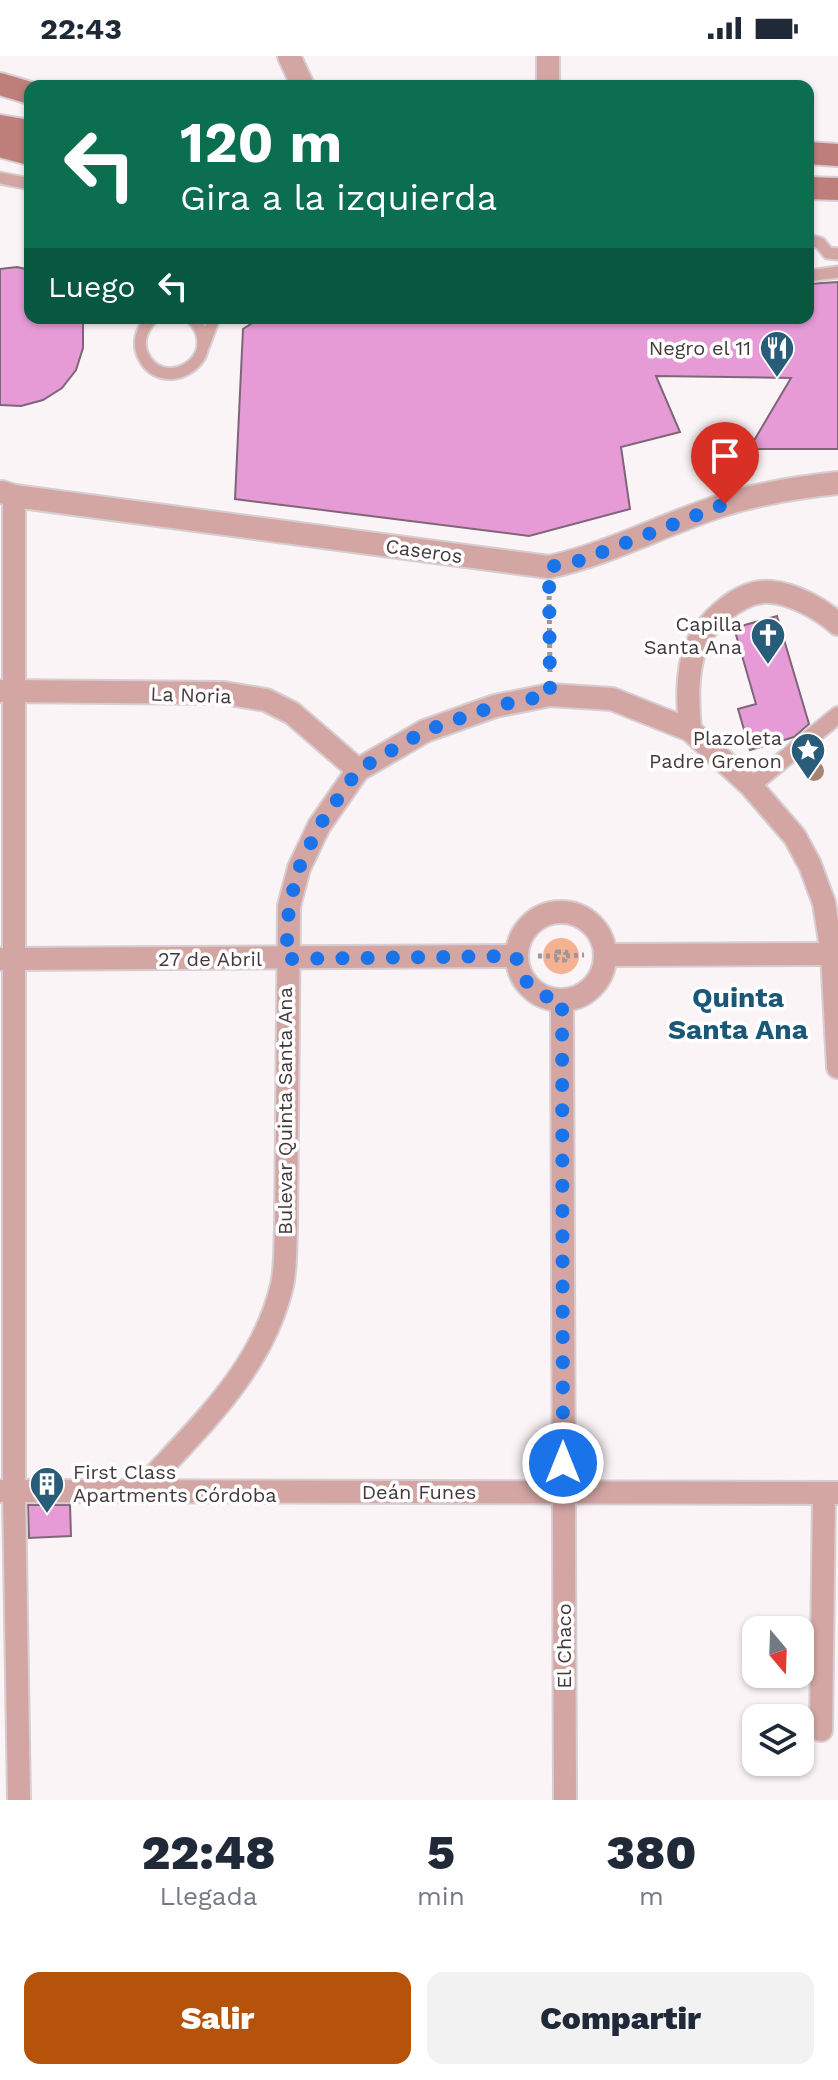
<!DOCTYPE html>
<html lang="es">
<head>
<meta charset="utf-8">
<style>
	body { margin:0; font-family:"Work Sans",sans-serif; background:#f2f2f3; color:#1f2937; height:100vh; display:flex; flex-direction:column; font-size:30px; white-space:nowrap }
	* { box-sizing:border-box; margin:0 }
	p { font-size:26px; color:#747a83 }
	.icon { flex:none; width:44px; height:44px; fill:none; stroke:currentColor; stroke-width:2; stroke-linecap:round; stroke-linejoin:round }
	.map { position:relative; height:1744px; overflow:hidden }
	.side { display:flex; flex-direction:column; background:#fff; flex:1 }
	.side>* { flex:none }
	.guide { position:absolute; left:24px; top:24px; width:790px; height:244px; border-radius:16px; box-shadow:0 2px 6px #0004; background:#0b6e4f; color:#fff; overflow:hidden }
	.needle { width:52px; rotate:161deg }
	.controls { position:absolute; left:742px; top:1560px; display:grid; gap:16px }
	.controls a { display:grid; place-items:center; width:72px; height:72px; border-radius:16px; background:#fff; box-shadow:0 2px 6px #0004; font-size:40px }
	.pin { position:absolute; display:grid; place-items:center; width:68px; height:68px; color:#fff; margin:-82px -34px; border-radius:50% 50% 50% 0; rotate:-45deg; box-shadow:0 0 8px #0007 }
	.pin .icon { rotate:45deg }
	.me { position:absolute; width:88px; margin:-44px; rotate:0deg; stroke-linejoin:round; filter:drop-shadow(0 0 6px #0008) }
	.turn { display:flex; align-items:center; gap:28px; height:168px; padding:0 24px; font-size:36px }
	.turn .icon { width:104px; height:104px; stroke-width:2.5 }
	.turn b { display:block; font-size:56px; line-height:68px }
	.then { display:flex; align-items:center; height:76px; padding:0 24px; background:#0003; gap:16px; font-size:30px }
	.eta { display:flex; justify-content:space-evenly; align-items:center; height:136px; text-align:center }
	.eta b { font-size:48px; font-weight:800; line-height:56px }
	.cta { display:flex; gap:16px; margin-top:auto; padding:16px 24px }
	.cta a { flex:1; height:92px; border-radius:16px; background:#b45309; color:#fff; font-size:32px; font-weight:800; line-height:92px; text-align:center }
	.cta a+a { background:#f2f2f3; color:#1f2937 }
	.status { display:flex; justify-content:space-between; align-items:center; height:56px; padding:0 40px; background:#fff; direction:ltr }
	.status svg { height:22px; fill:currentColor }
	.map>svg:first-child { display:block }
</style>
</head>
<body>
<div class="status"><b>22:43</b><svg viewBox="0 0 49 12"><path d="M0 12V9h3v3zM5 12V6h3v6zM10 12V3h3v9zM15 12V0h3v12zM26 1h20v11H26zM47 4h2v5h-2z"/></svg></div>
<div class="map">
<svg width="838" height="1744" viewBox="0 0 838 1744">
	<rect width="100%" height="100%" fill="#fbf4f6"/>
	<circle fill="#f4b292" cx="561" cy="900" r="18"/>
	<g fill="#e69bd7" stroke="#7e6678" stroke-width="2">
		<polygon points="17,211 30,214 30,262 83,262 83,292 76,314 62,332 43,344 21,350 0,349 0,213"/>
		<polygon points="838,226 838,393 749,393 791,322 656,320 680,376 621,391 630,453 529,480 235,443 243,273 260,262 808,262 808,228"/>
		<polygon points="777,560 809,668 794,681 750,694 738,653 756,648 734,572"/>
		<polygon points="28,1449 70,1449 71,1480 29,1482"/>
	</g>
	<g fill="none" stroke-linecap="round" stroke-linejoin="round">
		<g stroke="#d7ced1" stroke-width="15">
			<g id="service">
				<polyline points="0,122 30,128"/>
				<polyline points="808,184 820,187 828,197 838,198"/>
				<polyline points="808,220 838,216"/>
				<path d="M152,262c-9,10 -15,21 -10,35 18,46 88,6 50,-35"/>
				<polyline points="204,289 214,262"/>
			</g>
		</g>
		<g stroke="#d7ced1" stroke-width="20">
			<polyline id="pedestrian" points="751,730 838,659"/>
		</g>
		<g stroke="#d7ced1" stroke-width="26">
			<g id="minor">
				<polyline points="289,0 303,30"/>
				<polyline points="548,0 548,30"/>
				<path d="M2,436l12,4 535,71c60,-13 115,-43 174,-62 37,-12 77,-18 115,-22"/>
				<polyline points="14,440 14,1435 19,1744"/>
				<polyline points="0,635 224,637 266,644 292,657 358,714"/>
				<path d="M690,674c-2,-26 -4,-55 5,-81 10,-27 45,-60 76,-57 23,2 50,17 67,32"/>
				<circle cx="561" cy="900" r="44"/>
				<polyline points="605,899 838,898"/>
				<polyline points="1,903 516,900"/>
				<polyline points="562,944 565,1744"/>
				<polyline points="0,1435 838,1437"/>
				<path d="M140,1435c57,-63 122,-120 142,-206 4,-18 3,-38 4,-56l3,-323 10,-38 20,-42 39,-56 67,-39 70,-25 55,-11 62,4 78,31 61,56 44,51 15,28 14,38 8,51 6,113"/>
				<polyline points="821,1674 824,1437"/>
			</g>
		</g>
		<g stroke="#d7ced1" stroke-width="26">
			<g id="secondary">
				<polyline points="0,28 30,37"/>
				<polyline points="0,70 30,75"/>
				<polyline points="0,90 30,98"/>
				<polyline points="808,97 838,99"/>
				<polyline points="808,132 838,133"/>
			</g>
		</g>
		<g stroke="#a09699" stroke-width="5" stroke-dasharray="4 4" stroke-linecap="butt">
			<polyline points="549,532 550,618"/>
			<polygon points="557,896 566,896 565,904 557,904"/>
			<polyline points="538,900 557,900"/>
			<polyline points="566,900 584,899"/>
		</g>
		<use href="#service" stroke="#d3a6a3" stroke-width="11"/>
		<use href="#pedestrian" stroke="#d3a6a3" stroke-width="16"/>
		<use href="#minor" stroke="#d3a6a3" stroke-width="22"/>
		<use href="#secondary" stroke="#be7f7b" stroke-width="22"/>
	</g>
	<circle fill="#a58474" cx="814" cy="715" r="10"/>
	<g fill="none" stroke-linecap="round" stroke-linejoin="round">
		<path stroke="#1a73e8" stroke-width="14" stroke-dasharray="0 25.2" d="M563,1407l-1,-463c-27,-3 -40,-17 -46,-44l-230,3 3,-53 10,-38 20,-42 39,-56 67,-39 70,-25 55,-11 -1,-128 33,-7 143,-56"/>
	</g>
	<defs>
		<g id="restaurant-pin" transform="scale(1.8)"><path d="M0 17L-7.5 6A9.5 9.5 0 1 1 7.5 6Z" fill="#295c79" stroke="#fff"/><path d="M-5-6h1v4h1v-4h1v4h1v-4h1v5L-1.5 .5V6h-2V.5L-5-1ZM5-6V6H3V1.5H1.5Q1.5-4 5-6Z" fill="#fff"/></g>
		<g id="church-pin" transform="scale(1.8)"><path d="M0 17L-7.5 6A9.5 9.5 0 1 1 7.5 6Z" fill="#295c79" stroke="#fff"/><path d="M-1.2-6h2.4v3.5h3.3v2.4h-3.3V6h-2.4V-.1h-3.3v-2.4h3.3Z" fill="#fff"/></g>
		<g id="sight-pin" transform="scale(1.8)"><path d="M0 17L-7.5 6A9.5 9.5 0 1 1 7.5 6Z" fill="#295c79" stroke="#fff"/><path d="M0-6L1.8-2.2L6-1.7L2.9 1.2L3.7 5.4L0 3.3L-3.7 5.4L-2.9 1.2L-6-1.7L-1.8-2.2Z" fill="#fff"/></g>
		<g id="building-pin" transform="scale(1.8)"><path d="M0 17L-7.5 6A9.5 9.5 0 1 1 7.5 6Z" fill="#295c79" stroke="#fff"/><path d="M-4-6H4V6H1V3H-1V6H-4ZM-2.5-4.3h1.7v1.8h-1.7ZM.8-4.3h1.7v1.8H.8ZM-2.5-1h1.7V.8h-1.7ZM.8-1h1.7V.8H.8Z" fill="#fff"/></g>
	</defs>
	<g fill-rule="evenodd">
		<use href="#restaurant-pin" x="777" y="292"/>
		<use href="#church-pin" x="768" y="579"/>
		<use href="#sight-pin" x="808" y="694"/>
		<use href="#building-pin" x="47" y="1428"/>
	</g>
	<g text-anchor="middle" stroke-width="7" stroke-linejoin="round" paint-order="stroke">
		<g font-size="20" fill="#45383c" stroke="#fff" text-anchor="end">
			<text x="751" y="299">Negro el 11</text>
			<text x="742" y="575">Capilla<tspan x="742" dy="23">Santa Ana</tspan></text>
			<text x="782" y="689">Plazoleta<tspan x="782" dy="23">Padre Grenon</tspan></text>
			<text x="73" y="1423" text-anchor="start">First Class<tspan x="73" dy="23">Apartments Córdoba</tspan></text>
		</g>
		<g font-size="20" fill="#45383c" stroke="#fff">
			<text transform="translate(424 495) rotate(8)" y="7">Caseros</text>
			<text transform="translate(191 639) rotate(2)" y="7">La Noria</text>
			<text x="210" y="910">27 de Abril</text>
			<text transform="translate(285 1055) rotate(-90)" y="7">Bulevar Quinta Santa Ana</text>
			<text x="419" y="1443">Deán Funes</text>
			<text transform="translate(564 1590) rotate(-90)" y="7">El Chaco</text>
		</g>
		<g font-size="28" font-weight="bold" fill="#1b5777" stroke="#fff">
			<text x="738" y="951">Quinta<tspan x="738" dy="32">Santa Ana</tspan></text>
		</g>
	</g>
</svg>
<div class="controls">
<a><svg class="needle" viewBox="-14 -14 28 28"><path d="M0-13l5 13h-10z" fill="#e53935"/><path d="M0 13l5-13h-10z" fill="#747a83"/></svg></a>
<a><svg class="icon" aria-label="layers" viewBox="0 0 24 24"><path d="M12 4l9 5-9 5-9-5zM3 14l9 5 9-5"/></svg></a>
</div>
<div class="pin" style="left:725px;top:448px;background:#d93025"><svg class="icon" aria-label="arrive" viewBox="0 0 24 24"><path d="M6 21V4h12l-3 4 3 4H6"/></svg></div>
<svg class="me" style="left:563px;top:1407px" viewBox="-20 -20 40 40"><circle r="17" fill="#1a73e8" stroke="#fff" stroke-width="3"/><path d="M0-11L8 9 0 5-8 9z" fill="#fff"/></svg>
<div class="guide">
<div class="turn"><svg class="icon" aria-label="left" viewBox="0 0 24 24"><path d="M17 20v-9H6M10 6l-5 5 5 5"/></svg><div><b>120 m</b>Gira a la izquierda</div></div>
<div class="then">Luego<svg class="icon" aria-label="left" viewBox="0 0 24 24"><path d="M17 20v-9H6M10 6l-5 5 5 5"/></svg></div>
</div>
</div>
<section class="side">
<div class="eta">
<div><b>22:48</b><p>Llegada</p></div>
<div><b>5</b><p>min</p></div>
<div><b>380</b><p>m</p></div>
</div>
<div class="cta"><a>Salir</a><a>Compartir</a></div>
</section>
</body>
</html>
